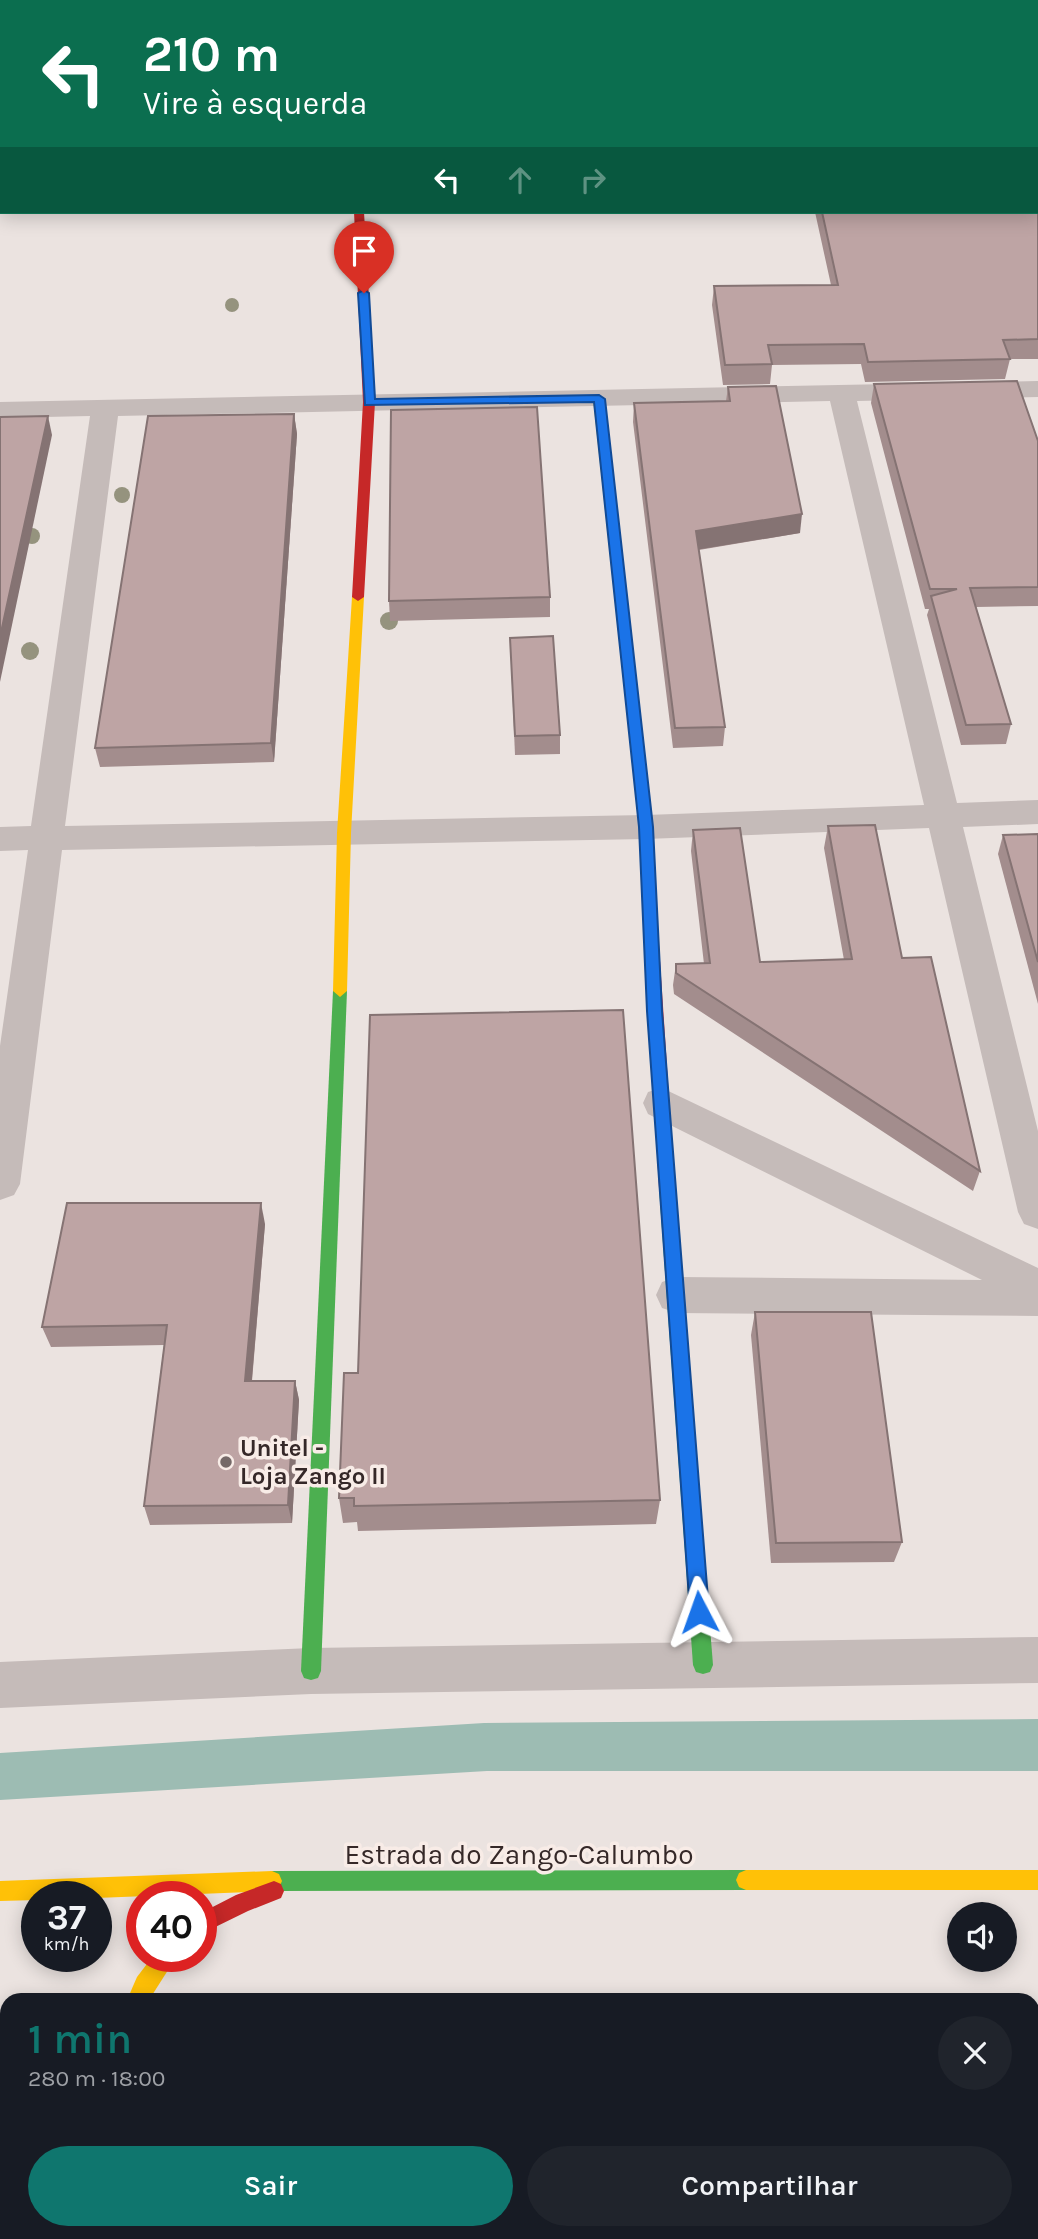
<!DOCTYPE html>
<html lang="pt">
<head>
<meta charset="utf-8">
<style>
	body { margin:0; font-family:Karla,sans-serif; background:#20242c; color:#f1f3f6; height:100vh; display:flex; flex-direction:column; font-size:26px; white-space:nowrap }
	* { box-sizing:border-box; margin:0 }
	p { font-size:23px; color:#9ea1a6 }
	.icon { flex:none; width:38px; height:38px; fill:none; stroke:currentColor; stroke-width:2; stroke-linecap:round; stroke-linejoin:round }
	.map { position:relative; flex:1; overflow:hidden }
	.side { position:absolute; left:0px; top:1993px; width:1040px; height:247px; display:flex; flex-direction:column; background:#171b24; border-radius:21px 21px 0 0; box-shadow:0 4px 18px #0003 }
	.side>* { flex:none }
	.top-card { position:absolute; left:0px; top:0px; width:1040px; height:214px; box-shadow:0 4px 18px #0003; background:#0b6e4f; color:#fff; overflow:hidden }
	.buttons { position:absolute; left:947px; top:1902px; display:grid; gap:14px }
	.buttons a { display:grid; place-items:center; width:70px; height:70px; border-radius:50%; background:#171b24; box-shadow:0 4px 18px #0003; font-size:35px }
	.speed { position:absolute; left:21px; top:1881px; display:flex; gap:14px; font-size:35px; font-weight:700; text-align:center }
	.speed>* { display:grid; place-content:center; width:91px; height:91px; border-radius:50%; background:#171b24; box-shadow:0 4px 18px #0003; line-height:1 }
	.speed small { font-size:18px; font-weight:400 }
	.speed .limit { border:10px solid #d22; background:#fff; color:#111 }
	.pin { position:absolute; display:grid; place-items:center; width:60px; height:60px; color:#fff; margin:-72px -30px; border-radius:50% 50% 50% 0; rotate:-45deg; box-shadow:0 0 7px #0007 }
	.pin .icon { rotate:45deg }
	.me { position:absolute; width:77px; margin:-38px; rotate:356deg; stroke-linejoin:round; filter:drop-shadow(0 0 5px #0008) }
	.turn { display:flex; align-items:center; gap:24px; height:147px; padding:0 28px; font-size:32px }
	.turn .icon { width:91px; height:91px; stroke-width:2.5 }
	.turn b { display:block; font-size:49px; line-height:60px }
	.lanes { display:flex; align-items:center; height:66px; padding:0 28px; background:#0003; justify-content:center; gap:35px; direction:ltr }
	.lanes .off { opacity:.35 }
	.round { display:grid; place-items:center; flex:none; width:74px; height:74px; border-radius:37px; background:#20242c }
	.head { display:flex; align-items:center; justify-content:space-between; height:119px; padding:0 28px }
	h1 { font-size:42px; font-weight:600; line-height:52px; color:#0f766e }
	.action { display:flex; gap:14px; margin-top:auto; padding:14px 28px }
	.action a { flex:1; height:80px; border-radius:42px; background:#0f766e; color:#fff; font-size:28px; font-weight:600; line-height:80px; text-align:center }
	.action a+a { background:#20242c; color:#f1f3f6 }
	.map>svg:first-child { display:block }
</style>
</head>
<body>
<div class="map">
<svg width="1038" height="2239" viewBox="0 0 1038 2239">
	<rect width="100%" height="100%" fill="#ebe3e0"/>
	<polygon fill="#9dbcb3" points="1038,1719 1038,1771 487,1771 0,1800 0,1753 484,1723"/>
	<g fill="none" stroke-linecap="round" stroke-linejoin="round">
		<rect fill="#c5bbb9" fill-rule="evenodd" x="847" y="0" width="16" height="2"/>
		<g fill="#c5bbb9" fill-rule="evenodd">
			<rect x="359" y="0" width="20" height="2"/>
			<rect x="0" y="108" width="2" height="14"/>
			<path d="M1038,381v16l-181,4 100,402 81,-3v24l-75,3 75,304v98l-14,-5 -6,-12 -89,-384 -283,11 -584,11 -42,334 -6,11 -14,5v-154l28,-196 -28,1v-24l31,-1 59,-410 -90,2v-16zM830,401l94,404 -278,10 -581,11 53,-410z"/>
			<polygon points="662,1088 1038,1268 1038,1316 677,1313 662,1308 656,1295 662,1282 677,1277 982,1280 648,1114 643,1103 648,1092"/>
			<polygon points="1038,1637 1038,1683 311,1694 0,1708 0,1662 311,1648"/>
		</g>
		<g fill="#4caf50" fill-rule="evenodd">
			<polygon points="340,985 347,991 321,1671 318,1678 311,1680 304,1678 301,1671 333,991"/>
			<polygon points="667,1181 673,1183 675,1188 713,1665 710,1672 703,1674 696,1672 693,1665 659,1188 661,1183"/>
			<polygon points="746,1870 753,1873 756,1880 753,1887 746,1890 272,1891 265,1888 262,1881 265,1874 272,1871"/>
		</g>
		<g fill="#ffc107" fill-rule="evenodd">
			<polygon points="599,396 605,399 653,827 657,915 650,920 643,915 639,827 593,399"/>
			<polygon points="358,593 364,597 351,833 347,991 340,997 333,991 337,833 352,597"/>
			<polygon points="746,1870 1038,1870 1038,1890 746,1890 739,1887 736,1880 739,1873"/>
			<polygon points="272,1871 279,1874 282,1881 279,1888 272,1891 96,1898 37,1897 37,1900 0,1901 0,1881"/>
			<polygon points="153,1956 177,1956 149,2000 127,2000 137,1977"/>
		</g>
		<g fill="#c62828" fill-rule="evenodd">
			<polygon points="354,212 364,212 375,402 364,597 358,601 352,597 363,402"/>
			<polygon points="650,910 657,915 675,1188 673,1193 661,1193 659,1188 643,915"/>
			<polygon points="274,1881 281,1884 284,1891 281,1898 248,1911 201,1934 201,1913 236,1895"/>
			<polygon points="98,2233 120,2233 122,2239 98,2239"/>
		</g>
	</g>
	<g fill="#95937e">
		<circle cx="232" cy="305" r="7"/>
		<circle cx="122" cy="495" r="8"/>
		<circle cx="32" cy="536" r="8"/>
		<circle cx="389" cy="621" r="9"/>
		<circle cx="30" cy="651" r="9"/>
	</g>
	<g fill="#a38d8d">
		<polygon points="906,0 1038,0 1038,359 1010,359 1005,379 865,382 861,364 772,365 770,384 723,385 712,305 714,286 831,285 815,212 1038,212 1038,2 906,2"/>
		<polygon points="874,384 1038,441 1038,606 976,607 1011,724 1006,744 961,745 927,615 929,609 925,609 871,403"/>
		<polygon points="728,387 800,533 699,550 725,727 723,746 673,748 633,422 634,403 726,401"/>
		<polygon points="294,414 297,434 274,762 100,767 95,748"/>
		<polygon points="550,597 550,617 390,621 389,601"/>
		<polygon points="510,638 560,735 560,754 515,755"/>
		<polygon points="828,826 902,958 980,1171 973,1191 674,994 673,985 676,964 704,964 691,851 693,830 760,962 844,960 824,848"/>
		<polygon points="1038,834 1038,1004 998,854 1003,835"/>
		<polygon points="265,1224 252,1381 295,1381 299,1400 292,1523 150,1525 144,1506 164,1345 51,1347 42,1327"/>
		<polygon points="755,1312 902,1542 894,1562 771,1563 751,1335"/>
		<polygon points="339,1498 660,1500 656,1524 358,1531 357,1522 343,1523"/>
	</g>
	<g fill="#857373">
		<polygon points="294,414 297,434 274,762 271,743"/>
		<polygon points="48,416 52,435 0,682 0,637"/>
		<polygon points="802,514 800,533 695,550 696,531"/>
		<polygon points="261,1203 265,1224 250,1401 245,1381"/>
		<polygon points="295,1381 299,1400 292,1523 288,1505"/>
	</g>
	<g fill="#bea4a4" stroke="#857373" stroke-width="2">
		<polygon points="562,0 619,0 619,2 563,2"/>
		<polygon points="912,0 1038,0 1038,339 1003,340 1010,359 868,362 864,344 768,345 772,364 725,365 714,286 838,285 822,212 1038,212 1038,2 912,2"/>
		<polygon points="1017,381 1038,441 1038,587 970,588 1011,724 966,725 931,596 957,589 930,589 874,384"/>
		<polygon points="776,386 802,514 696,531 725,727 675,728 634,403 730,401 728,387"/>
		<polygon points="537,407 550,597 389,601 391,410"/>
		<polygon points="294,414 271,743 95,748 148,416"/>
		<polygon points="48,416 0,637 0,417"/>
		<polygon points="553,636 560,735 515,736 510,638"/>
		<polygon points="875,825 902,958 931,957 980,1171 676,973 676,964 710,963 693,830 740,828 760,962 852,959 828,826"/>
		<polygon points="1038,834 1038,962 1003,835"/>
		<polygon points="623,1010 660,1500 354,1506 354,1498 339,1498 344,1373 358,1373 370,1015"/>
		<polygon points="67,1203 261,1203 245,1381 295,1381 288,1505 144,1506 167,1325 42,1327"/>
		<polygon points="755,1312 871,1312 902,1542 776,1543"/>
	</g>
	<polygon fill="#1a73e8" stroke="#114b97" stroke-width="2" points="364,290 369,293 375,399 599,395 605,399 653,827 662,1011 709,1612 706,1619 699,1621 692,1619 690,1612 647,1011 639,827 594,402 365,405 358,293"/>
	<circle fill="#756968" stroke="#f8ece7" stroke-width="2.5" cx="226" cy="1462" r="7"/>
	<g text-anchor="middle" stroke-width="7" stroke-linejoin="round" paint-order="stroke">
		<g font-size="24" font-weight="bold" fill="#352828" stroke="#f8ece7" text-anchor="start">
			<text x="240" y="1456">Unitel -<tspan x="240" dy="28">Loja Zango II</tspan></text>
		</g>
		<g font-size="28" fill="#352828" stroke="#f8ece7">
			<text x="519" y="1864">Estrada do Zango-Calumbo</text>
		</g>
	</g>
</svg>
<div class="buttons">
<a><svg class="icon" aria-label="sound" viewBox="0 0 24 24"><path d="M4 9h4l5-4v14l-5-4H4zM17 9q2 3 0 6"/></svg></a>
</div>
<div class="speed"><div>37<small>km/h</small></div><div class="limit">40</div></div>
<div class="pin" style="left:364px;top:293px;background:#d93025"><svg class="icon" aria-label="arrive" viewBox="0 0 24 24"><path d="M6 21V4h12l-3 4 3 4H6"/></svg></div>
<svg class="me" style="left:699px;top:1612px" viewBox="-20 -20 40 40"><path d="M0-17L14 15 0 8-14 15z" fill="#1a73e8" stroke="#fff" stroke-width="4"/></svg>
<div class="top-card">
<div class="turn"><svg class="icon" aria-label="left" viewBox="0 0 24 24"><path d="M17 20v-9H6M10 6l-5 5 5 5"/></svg><div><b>210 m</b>Vire à esquerda</div></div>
<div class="lanes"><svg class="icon" aria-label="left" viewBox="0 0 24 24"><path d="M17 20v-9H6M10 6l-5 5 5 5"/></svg><svg class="icon off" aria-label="ahead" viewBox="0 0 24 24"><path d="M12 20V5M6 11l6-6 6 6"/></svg><svg class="icon off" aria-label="right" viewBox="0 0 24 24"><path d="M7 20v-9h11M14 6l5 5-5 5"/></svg></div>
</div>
<section class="side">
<div class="head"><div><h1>1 min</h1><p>280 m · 18:00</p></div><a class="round"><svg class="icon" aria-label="close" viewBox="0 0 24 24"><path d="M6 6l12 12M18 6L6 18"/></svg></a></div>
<div class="action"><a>Sair</a><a>Compartilhar</a></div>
</section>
</div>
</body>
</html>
